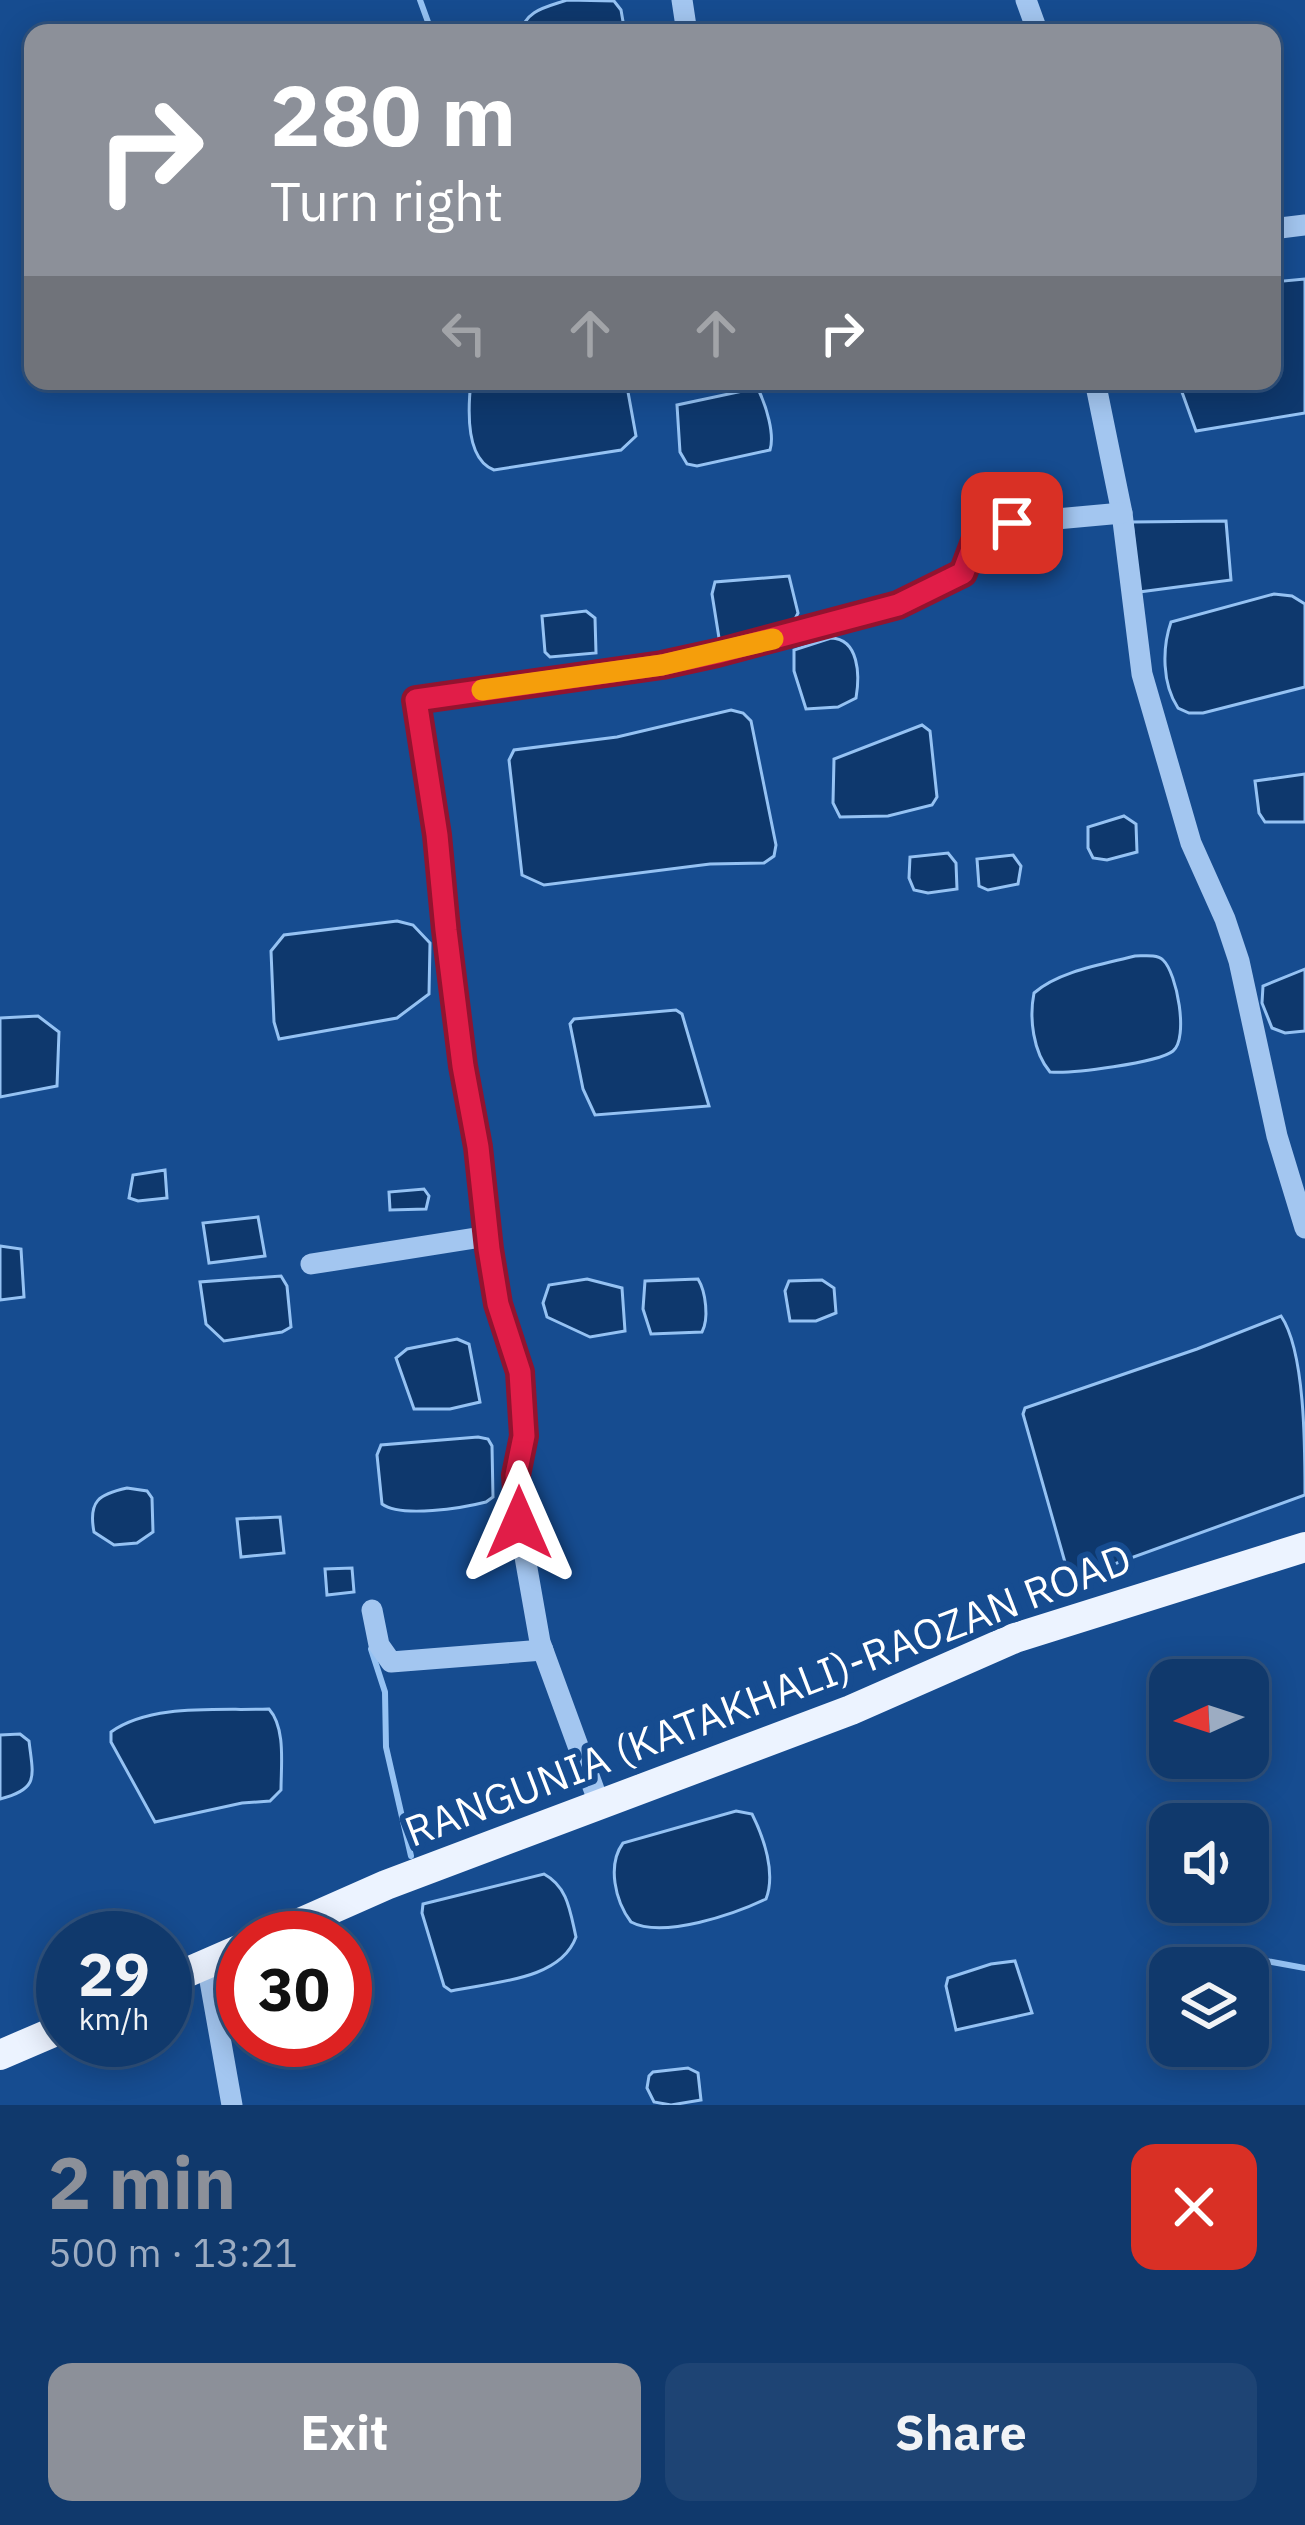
<!DOCTYPE html>
<html lang="en">
<head>
<meta charset="utf-8">
<style>
	body { margin:0; font-family:"IBM Plex Sans",sans-serif; background:#1e4474; color:#f1f3f6; height:100vh; display:flex; flex-direction:column; font-size:45px; white-space:nowrap }
	* { box-sizing:border-box; margin:0 }
	p { font-size:39px; color:#9cacc2 }
	.icon { flex:none; width:66px; height:66px; fill:none; stroke:currentColor; stroke-width:2; stroke-linecap:round; stroke-linejoin:round }
	.map { position:relative; height:2105px; overflow:hidden }
	.panel { display:flex; flex-direction:column; background:#10396c; flex:1 }
	.panel>* { flex:none }
	.banner { position:absolute; left:24px; top:24px; width:1257px; height:366px; border-radius:24px; box-shadow:0 6px 30px #0003,0 0 0 3px #30537f; background:#8c9099; color:#fff; overflow:hidden }
	.needle { width:78px; rotate:267deg }
	.fabs { position:absolute; left:1149px; top:1659px; display:grid; gap:24px }
	.fabs a { display:grid; place-items:center; width:120px; height:120px; border-radius:24px; background:#10396c; box-shadow:0 6px 30px #0003,0 0 0 3px #30537f; font-size:60px }
	.speed { position:absolute; left:36px; top:1911px; display:flex; gap:24px; font-size:60px; font-weight:700; text-align:center }
	.speed>* { display:grid; place-content:center; width:156px; height:156px; border-radius:50%; background:#10396c; box-shadow:0 6px 30px #0003,0 0 0 3px #30537f; line-height:1 }
	.speed small { font-size:30px; font-weight:400 }
	.speed .limit { border:18px solid #d22; background:#fff; color:#111 }
	.pin { position:absolute; display:grid; place-items:center; width:102px; height:102px; color:#fff; margin:-51px; border-radius:24px; box-shadow:0 6px 18px #0006 }
	.me { position:absolute; width:132px; margin:-66px; rotate:0deg; stroke-linejoin:round; filter:drop-shadow(0 0 9px #0008) }
	.turn { display:flex; align-items:center; gap:42px; height:252px; padding:0 48px; font-size:54px }
	.turn .icon { width:156px; height:156px; stroke-width:2.5 }
	.turn b { display:block; font-size:84px; line-height:102px }
	.lanes { display:flex; align-items:center; height:114px; padding:0 48px; background:#0003; justify-content:center; gap:60px; direction:ltr }
	.lanes .off { opacity:.35 }
	.round { display:grid; place-items:center; flex:none; width:126px; height:126px; border-radius:24px; background:#1e4474 }
	.head { display:flex; align-items:center; justify-content:space-between; height:204px; padding:0 48px }
	h1 { font-size:72px; font-weight:700; line-height:90px; color:#8c9099 }
	.primary-button { display:flex; gap:24px; margin-top:auto; padding:24px 48px }
	.primary-button a { flex:1; height:138px; border-radius:24px; background:#8c9099; color:#fff; font-size:48px; font-weight:700; line-height:138px; text-align:center }
	.primary-button a+a { background:#1e4474; color:#f1f3f6 }
	.map>svg:first-child { display:block }
</style>
</head>
<body>
<div class="map">
<svg width="1305" height="2105" viewBox="0 0 1305 2105">
	<rect width="100%" height="100%" fill="#164c90"/>
	<g fill="#0e386d" stroke="#95c2f3" stroke-width="3">
		<path d="M567,0l47,1 7,9 4,23h-104c4,-23 26,-26 46,-33z"/>
		<polygon points="1305,279 1305,413 1196,431 1178,381 1272,381 1272,282"/>
		<path d="M471,381h155l10,55 -15,14 -127,20c-29,-11 -26,-62 -23,-89z"/>
		<path d="M752,389l7,2c7,15 16,43 11,59l-73,16 -10,-2 -7,-12 -3,-47z"/>
		<polygon points="1226,521 1231,580 1139,592 1132,522"/>
		<polygon points="789,576 798,613 793,623 726,641 719,638 712,594 715,582"/>
		<path d="M1274,594l18,2 13,8v83l-102,26h-14l-11,-5c-16,-24 -16,-60 -7,-86z"/>
		<polygon points="586,611 595,618 596,653 550,657 545,652 542,616"/>
		<path d="M831,638c28,1 29,37 25,60l-18,9 -32,2 -12,-38v-21z"/>
		<polygon points="731,710 743,713 751,721 776,845 774,856 764,863 710,864 544,885 522,875 509,760 514,750 617,737"/>
		<polygon points="922,725 930,731 937,797 932,805 888,816 840,817 833,803 834,759"/>
		<polygon points="1305,774 1305,822 1265,822 1259,813 1255,781"/>
		<polygon points="1124,816 1136,824 1137,852 1107,860 1093,858 1088,848 1088,827"/>
		<polygon points="948,853 956,863 957,889 928,893 914,890 909,878 910,857"/>
		<polygon points="1013,855 1021,866 1018,884 988,890 979,886 977,859"/>
		<polygon points="397,921 413,925 430,943 429,994 397,1018 279,1039 274,1022 271,951 284,935"/>
		<path d="M1135,956c9,0 22,-2 28,4 14,13 26,78 10,91 -15,12 -103,23 -123,21 -17,-20 -21,-54 -16,-79 25,-22 70,-29 101,-37z"/>
		<polygon points="1305,969 1305,1031 1285,1033 1272,1028 1262,1003 1263,986"/>
		<polygon points="676,1010 682,1014 709,1106 595,1115 583,1089 570,1024 574,1019"/>
		<polygon points="38,1016 59,1032 57,1086 0,1097 0,1018"/>
		<polygon points="165,1170 167,1198 138,1201 129,1198 133,1175"/>
		<polygon points="424,1189 429,1196 426,1209 390,1210 389,1192"/>
		<polygon points="258,1217 265,1256 209,1263 203,1223"/>
		<polygon points="0,1246 21,1249 24,1297 0,1300"/>
		<polygon points="281,1276 287,1286 291,1327 282,1332 224,1341 206,1324 200,1282"/>
		<polygon points="587,1279 622,1288 625,1331 590,1337 547,1317 543,1303 549,1285"/>
		<path d="M698,1279c8,13 11,40 4,53l-51,2 -8,-25 2,-28z"/>
		<polygon points="822,1280 834,1288 836,1313 816,1321 790,1321 785,1291 789,1281"/>
		<path d="M1281,1316c24,35 24,130 24,179l-235,85 -47,-166 2,-6 172,-59z"/>
		<polygon points="457,1339 469,1344 480,1402 450,1409 414,1409 396,1358 407,1349"/>
		<path d="M478,1437l10,2 4,7 1,51 -7,5c-23,6 -85,16 -104,2l-5,-49 4,-10z"/>
		<path d="M127,1488l20,3 5,7 1,34 -16,11 -23,2 -20,-13c-6,-31 5,-38 33,-44z"/>
		<polygon points="280,1517 284,1553 241,1557 237,1519"/>
		<polygon points="352,1568 354,1592 327,1595 325,1569"/>
		<path d="M269,1709c17,19 12,56 12,81l-11,11 -28,2 -87,19 -44,-80v-10c41,-29 109,-21 158,-23z"/>
		<path d="M20,1734l9,7c4,35 11,48 -29,58v-64z"/>
		<path d="M736,1811l16,3c12,24 24,59 14,85 -31,15 -103,40 -135,23 -16,-21 -24,-57 -8,-79z"/>
		<path d="M544,1874c24,13 26,37 32,63 -16,44 -85,45 -125,54l-7,-5 -22,-73 1,-9z"/>
		<polygon points="1015,1961 1032,2013 956,2030 946,1986 948,1978 991,1964"/>
		<polygon points="688,2068 698,2073 701,2100 671,2105 654,2102 647,2088 649,2076 653,2072"/>
	</g>
	<g fill="none" stroke-linecap="round" stroke-linejoin="round">
		<g stroke="#95c2f3" stroke-width="6">
			<polyline points="420,0 432,33"/>
			<polyline points="371,1649 385,1692 386,1747 411,1856"/>
			<polyline points="1193,1952 1234,1955 1305,1968"/>
		</g>
		<g stroke="#a3c6f0" stroke-width="21">
			<polyline points="682,0 687,33"/>
			<polyline points="1026,0 1038,33"/>
			<polyline points="1272,229 1305,225"/>
			<polyline points="1095,381 1122,513 1142,674 1191,843 1225,919 1239,961 1277,1136 1305,1228"/>
			<polyline points="311,1264 488,1236"/>
			<polyline points="372,1610 379,1645 391,1662 543,1650"/>
			<path d="M600,1806l-60,-164 -21,-119 -3,-48 8,-40 -1,-38 -4,-25 -21,-67 -9,-56 -11,-102 -15,-81 -17,-136 -9,-95 -22,-135c129,-17 257,-35 383,-67 58,-15 113,-29 165,-60l15,-40 34,-10 110,-10"/>
			<polyline points="207,1964 232,2105"/>
		</g>
		<g stroke="#ecf3ff" stroke-width="30">
			<polyline points="266,1938 386,1885 851,1710 1015,1638 1305,1547"/>
			<polyline points="165,1982 243,1948"/>
			<polyline points="0,2055 63,2028"/>
		</g>
	</g>
	<g fill="none" stroke-linecap="round" stroke-linejoin="round">
		<g stroke="#92132f" stroke-width="30">
			<polyline id="route" points="519,1523 516,1475 524,1436 520,1372 498,1304 489,1249 478,1147 463,1066 446,930 437,835 416,700 662,665 717,653 898,605 963,573 978,533 1012,523"/>
		</g>
		<use href="#route" stroke="#e11d48" stroke-width="21"/>
		<polyline stroke="#f59e0b" stroke-width="21" points="482,690 662,665 773,639"/>
	</g>
	<g text-anchor="middle" stroke-width="12" stroke-linejoin="round" paint-order="stroke">
		<g font-size="42" fill="#fff" stroke="#164c90">
			<text transform="translate(768 1695) rotate(-21)" y="15">RANGUNIA (KATAKHALI)-RAOZAN ROAD</text>
		</g>
	</g>
</svg>
<div class="fabs">
<a><svg class="needle" viewBox="-14 -14 28 28"><path d="M0-13l5 13h-10z" fill="#e53935"/><path d="M0 13l5-13h-10z" fill="#9cacc2"/></svg></a>
<a><svg class="icon" aria-label="sound" viewBox="0 0 24 24"><path d="M4 9h4l5-4v14l-5-4H4zM17 9q2 3 0 6"/></svg></a>
<a><svg class="icon" aria-label="layers" viewBox="0 0 24 24"><path d="M12 4l9 5-9 5-9-5zM3 14l9 5 9-5"/></svg></a>
</div>
<div class="speed"><div>29<small>km/h</small></div><div class="limit">30</div></div>
<div class="pin" style="left:1012px;top:523px;background:#d93025"><svg class="icon" aria-label="arrive" viewBox="0 0 24 24"><path d="M6 21V4h12l-3 4 3 4H6"/></svg></div>
<svg class="me" style="left:519px;top:1523px" viewBox="-20 -20 40 40"><path d="M0-17L14 15 0 8-14 15z" fill="#e11d48" stroke="#fff" stroke-width="4"/></svg>
<div class="banner">
<div class="turn"><svg class="icon" aria-label="right" viewBox="0 0 24 24"><path d="M7 20v-9h11M14 6l5 5-5 5"/></svg><div><b>280 m</b>Turn right</div></div>
<div class="lanes"><svg class="icon off" aria-label="left" viewBox="0 0 24 24"><path d="M17 20v-9H6M10 6l-5 5 5 5"/></svg><svg class="icon off" aria-label="ahead" viewBox="0 0 24 24"><path d="M12 20V5M6 11l6-6 6 6"/></svg><svg class="icon off" aria-label="ahead" viewBox="0 0 24 24"><path d="M12 20V5M6 11l6-6 6 6"/></svg><svg class="icon" aria-label="right" viewBox="0 0 24 24"><path d="M7 20v-9h11M14 6l5 5-5 5"/></svg></div>
</div>
</div>
<section class="panel">
<div class="head"><div><h1>2 min</h1><p>500 m · 13:21</p></div><a class="round" style="background:#d93025;color:#fff"><svg class="icon" aria-label="close" viewBox="0 0 24 24"><path d="M6 6l12 12M18 6L6 18"/></svg></a></div>
<div class="primary-button"><a>Exit</a><a>Share</a></div>
</section>
</body>
</html>
